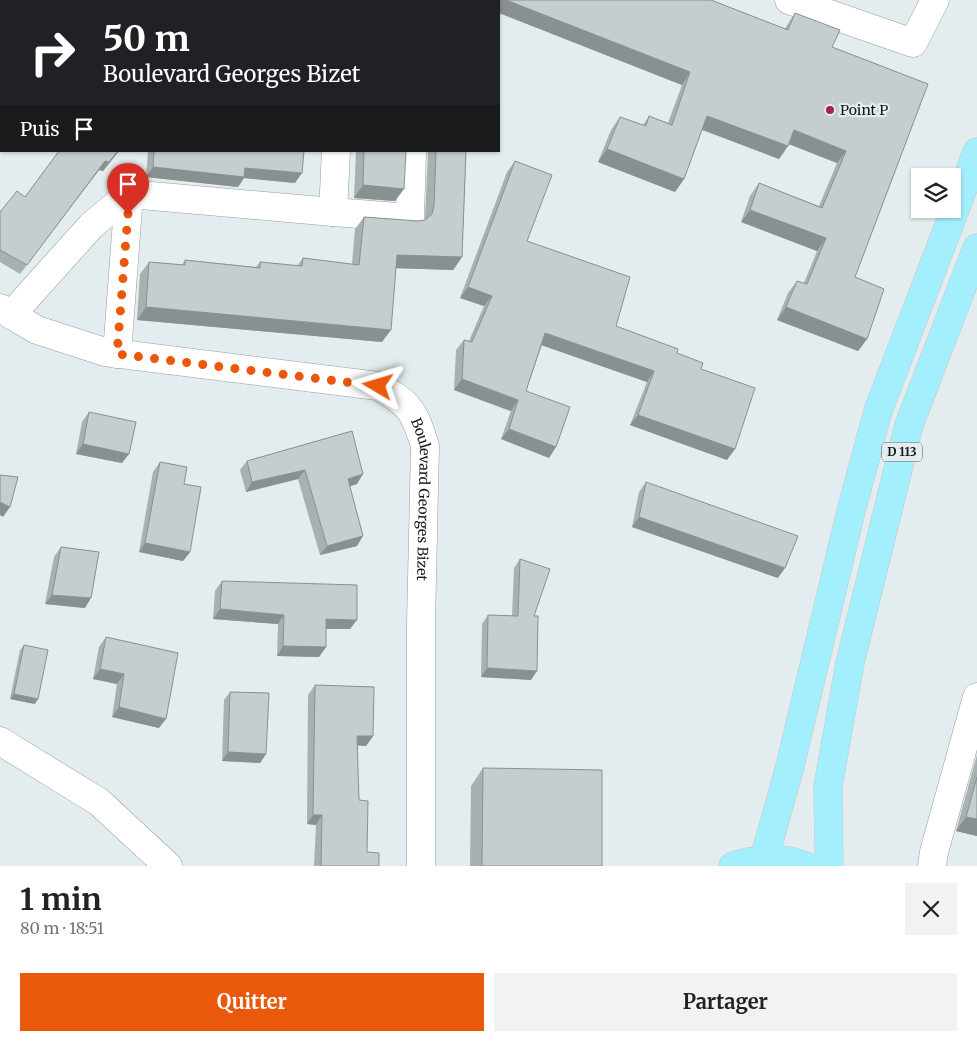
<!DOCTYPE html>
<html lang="fr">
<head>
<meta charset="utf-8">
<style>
	body { margin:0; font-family:Merriweather,serif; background:#f2f2f2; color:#222; height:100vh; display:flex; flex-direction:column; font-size:19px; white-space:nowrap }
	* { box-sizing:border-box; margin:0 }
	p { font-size:16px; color:#767676 }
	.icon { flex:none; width:28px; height:28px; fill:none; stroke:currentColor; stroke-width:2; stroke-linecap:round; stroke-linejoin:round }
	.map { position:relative; height:866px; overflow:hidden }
	.panel { display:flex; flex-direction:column; background:#fff; flex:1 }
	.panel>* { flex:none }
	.top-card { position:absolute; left:0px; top:0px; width:500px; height:152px; box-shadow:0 1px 4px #0004; background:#202124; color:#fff; overflow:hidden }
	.controls { position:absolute; left:911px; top:168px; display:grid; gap:10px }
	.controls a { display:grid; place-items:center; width:50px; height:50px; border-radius:0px; background:#fff; box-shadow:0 1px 4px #0004; font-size:25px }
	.pin { position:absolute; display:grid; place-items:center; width:42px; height:42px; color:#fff; margin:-51px -21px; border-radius:50% 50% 50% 0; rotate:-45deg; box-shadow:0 0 5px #0007 }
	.pin .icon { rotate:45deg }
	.me { position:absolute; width:55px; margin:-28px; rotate:277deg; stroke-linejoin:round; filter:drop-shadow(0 0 4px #0008) }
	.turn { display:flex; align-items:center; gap:18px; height:105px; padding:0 20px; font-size:22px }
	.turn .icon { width:65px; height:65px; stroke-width:2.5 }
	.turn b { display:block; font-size:35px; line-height:42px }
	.then { display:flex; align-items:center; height:48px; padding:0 20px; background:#0003; gap:10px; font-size:19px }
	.round { display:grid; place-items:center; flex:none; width:52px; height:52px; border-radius:0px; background:#f2f2f2 }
	.headline { display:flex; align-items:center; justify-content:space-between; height:85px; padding:0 20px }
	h1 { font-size:30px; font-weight:700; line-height:38px }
	.button { display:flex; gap:10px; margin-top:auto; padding:10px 20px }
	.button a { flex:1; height:58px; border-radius:0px; background:#ea580c; color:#fff; font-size:20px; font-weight:700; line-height:58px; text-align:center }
	.button a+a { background:#f2f2f2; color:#222 }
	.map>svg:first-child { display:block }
</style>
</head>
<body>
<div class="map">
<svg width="977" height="866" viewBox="0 0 977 866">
	<rect width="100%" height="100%" fill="#e3ecee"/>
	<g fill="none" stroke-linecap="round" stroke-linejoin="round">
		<g stroke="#969ea0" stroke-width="29">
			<g id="minor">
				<polyline points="301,0 302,1"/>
				<polyline points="789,0 913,43 935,0"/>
				<polyline points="333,212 410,218 412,151"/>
				<path id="s1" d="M0,308l37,22 68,22 273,34c32,18 36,24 47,60l-4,177v243"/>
				<polyline points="11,315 91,226 129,194 333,212 336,151"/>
				<polyline points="117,354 129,194"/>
				<polyline points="0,741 99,802 168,866"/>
				<polyline points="932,866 934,852 977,697"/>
			</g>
		</g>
		<g stroke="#c7c8c8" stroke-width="29">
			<g id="major">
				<polyline points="764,859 789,770 851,511 878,411 977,152"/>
				<path d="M733,866c23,-7 50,-10 72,0"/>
				<polyline points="829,866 828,786 850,663 909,425 977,248"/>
			</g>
		</g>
		<use href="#minor" stroke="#fff" stroke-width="28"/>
		<use href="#major" stroke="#a3effe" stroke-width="28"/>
	</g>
	<g fill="#a9b0b2">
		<polygon points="328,0 378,0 377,1 329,1"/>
		<polygon points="435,0 711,0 785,29 787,25 795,13 832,47 928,84 855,277 867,339 858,351 777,320 788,293 797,281 804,283 817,251 741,222 750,196 759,183 819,206 837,163 789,144 779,159 702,130 684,179 675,192 598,162 611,130 620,117 643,125 649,116 668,123 682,85 499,13 499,1 435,1"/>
		<polygon points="0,25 1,26 1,67 0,66"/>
		<polygon points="59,151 119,151 103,171 99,170 20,274 0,262 0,212 25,197"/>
		<polygon points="148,151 304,151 295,183 244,178 238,187 146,177"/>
		<polygon points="356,151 406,151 395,201 354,198"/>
		<polygon points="428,151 466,151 462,257 453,270 396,268 382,342 137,320 140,274 149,262 182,265 185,260 256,267 260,262 297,266 303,258 352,264 355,229 364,217 418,221 425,220"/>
		<polygon points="515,161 527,241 616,326 677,353 701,369 727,460 630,425 647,382 542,345 526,391 549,458 501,439 511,411 454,390 456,350 464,340 469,341 484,306 460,298 507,172"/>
		<polygon points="89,412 122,463 76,454 82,422"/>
		<polygon points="352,431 357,484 350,486 357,546 320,555 298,479 246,492 240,470 247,461"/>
		<polygon points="160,462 190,552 183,561 139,552 153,472"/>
		<polygon points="646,482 778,578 632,527 639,492"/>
		<polygon points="61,547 85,608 45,604 54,557"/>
		<polygon points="520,559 534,616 531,680 481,677 482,624 488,615 512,616 514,568"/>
		<polygon points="222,581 350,629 326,629 326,647 319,657 277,656 278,624 213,619 215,591"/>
		<polygon points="106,637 159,728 112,717 117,684 93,679 99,647"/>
		<polygon points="24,645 35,704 10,699 20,650"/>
		<polygon points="315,685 373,736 366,746 357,745 359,800 367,852 379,866 314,866 316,825 307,824 308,695"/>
		<polygon points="230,692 266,754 260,763 222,761 224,700"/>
		<polygon points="977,755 977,836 956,831"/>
		<polygon points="483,768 602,866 470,866 471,786"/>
	</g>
	<g fill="#899091">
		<polygon points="465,0 506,0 690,72 682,85 499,13 499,1 468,1"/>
		<polygon points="707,116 788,146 779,159 698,128"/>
		<polygon points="794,130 846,151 837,163 786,143"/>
		<polygon points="607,149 684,179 675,192 598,162"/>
		<polygon points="118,151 119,151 103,171 99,170 20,274 105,161"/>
		<polygon points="153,167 245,168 302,173 295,183 244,178 238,187 146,177"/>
		<polygon points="363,185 404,189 395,201 354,198"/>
		<polygon points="750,210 826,238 817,251 741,222"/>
		<polygon points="397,255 462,257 453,270 389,268"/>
		<polygon points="468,287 492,296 484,306 460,298"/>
		<polygon points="146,307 391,330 382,342 137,320"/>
		<polygon points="786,307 867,339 858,351 777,320"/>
		<polygon points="545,333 654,371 647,382 538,344"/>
		<polygon points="462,379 518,400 511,411 454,390"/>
		<polygon points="638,415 735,449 727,460 630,425"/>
		<polygon points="509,429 556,447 549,458 501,439"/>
		<polygon points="83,444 129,454 122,463 76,454"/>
		<polygon points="305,470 298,479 246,492 252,482"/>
		<polygon points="363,474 357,484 341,489 348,479"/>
		<polygon points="0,502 10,507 3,517 0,515"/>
		<polygon points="639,517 785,568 778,578 632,527"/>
		<polygon points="363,536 357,546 320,555 327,546"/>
		<polygon points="145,543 190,552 183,561 139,552"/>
		<polygon points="52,595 91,598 85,608 45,604"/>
		<polygon points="220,609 284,615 278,624 213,619"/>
		<polygon points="326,619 357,620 350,629 319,629"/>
		<polygon points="283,646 326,647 319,657 277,656"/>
		<polygon points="487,668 537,671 531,680 481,677"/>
		<polygon points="100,669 124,674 117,684 93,679"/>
		<polygon points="14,694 38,699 35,704 10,699"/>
		<polygon points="119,707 166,719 159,728 112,717"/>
		<polygon points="357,736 373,736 366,746 350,745"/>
		<polygon points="228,752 266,754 260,763 222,761"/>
		<polygon points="313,815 322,815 316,825 307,824"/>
		<polygon points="966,817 977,819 977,836 956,831"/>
	</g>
	<g fill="#c4cdcf" stroke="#899091">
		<polygon points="111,0 193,0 206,1 110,1"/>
		<polygon points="345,0 375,0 374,1 347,1"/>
		<rect x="443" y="0" width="29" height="1"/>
		<polygon points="506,0 711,0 788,30 795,13 840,30 832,47 928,84 855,277 884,289 867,339 786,307 797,281 807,284 826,238 750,210 759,183 822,208 846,151 794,130 788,146 707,116 684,179 607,149 620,117 646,126 649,116 672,125 690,72"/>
		<polygon points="0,25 1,26 1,53 0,52"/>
		<polygon points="59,151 118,151 109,162 105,161 27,265 0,250 0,212 17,191 25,197"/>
		<polygon points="154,151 304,151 302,173 245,168 244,177 153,167"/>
		<polygon points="364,151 406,151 404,189 363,185"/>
		<polygon points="436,151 466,151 462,257 397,255 391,330 146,307 149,262 185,265 185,260 260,268 260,262 302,266 303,258 359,265 364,217 418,221 425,220 432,214 434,206"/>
		<polygon points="515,161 552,175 527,241 630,277 616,326 678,349 677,353 703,363 701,369 755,388 735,449 638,415 654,371 545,333 526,391 570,407 556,447 509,429 518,400 462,379 464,340 472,342 492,296 468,287"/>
		<polygon points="89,412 136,422 129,454 83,444"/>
		<polygon points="352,431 363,474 348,479 363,536 327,546 305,470 252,482 247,461"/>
		<polygon points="160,462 187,467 184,484 201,487 190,552 145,543"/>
		<polygon points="0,475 18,477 10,507 0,502"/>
		<polygon points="646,482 798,536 785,568 639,517"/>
		<polygon points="61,547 99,552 91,598 52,595"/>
		<polygon points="520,559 550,569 534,616 538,616 537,671 487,668 488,615 518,616"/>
		<polygon points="222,581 357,585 357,620 326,619 326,647 283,646 284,615 220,609"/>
		<polygon points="106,637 178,653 166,719 119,707 124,674 100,669"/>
		<polygon points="24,645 48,650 38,699 14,694"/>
		<polygon points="315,685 374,687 373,736 357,736 359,800 368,801 367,852 379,853 379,866 321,866 322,815 313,815"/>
		<polygon points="230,692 269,693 266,754 228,752"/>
		<polygon points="483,768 602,770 602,866 482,866"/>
		<polygon points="977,777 977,819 966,817"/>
	</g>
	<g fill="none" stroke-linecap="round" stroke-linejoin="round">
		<polyline stroke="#ea580c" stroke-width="9" stroke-dasharray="0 16.2" points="128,214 117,354 378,386"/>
	</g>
	<circle fill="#ac1c56" stroke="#e3ecee" stroke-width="2" cx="830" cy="110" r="5"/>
	<g text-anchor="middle" stroke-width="4.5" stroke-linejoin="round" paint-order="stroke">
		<rect fill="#e3ecee" stroke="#535859" stroke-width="1" x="882" y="442.5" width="40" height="19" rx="4"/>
		<g font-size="12" font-weight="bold" fill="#151819">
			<text x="902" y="456">D 113</text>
		</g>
		<g font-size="14" fill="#151819" stroke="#e3ecee" text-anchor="start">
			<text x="840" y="115">Point P</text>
		</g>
		<g font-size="14" fill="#151819" stroke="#e3ecee">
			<text dy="5" stroke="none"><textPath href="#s1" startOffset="522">Boulevard Georges Bizet</textPath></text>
		</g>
	</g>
</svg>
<div class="controls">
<a><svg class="icon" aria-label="layers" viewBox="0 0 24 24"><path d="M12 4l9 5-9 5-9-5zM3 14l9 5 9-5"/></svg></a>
</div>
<div class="pin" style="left:128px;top:214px;background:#d93025"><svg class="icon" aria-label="arrive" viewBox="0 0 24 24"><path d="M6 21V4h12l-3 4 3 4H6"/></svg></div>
<svg class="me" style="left:378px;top:386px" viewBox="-20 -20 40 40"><path d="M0-17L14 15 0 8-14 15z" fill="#ea580c" stroke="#fff" stroke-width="4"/></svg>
<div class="top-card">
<div class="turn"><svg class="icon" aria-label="right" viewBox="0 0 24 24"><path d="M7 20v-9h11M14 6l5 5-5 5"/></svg><div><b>50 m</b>Boulevard Georges Bizet</div></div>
<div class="then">Puis<svg class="icon" aria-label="arrive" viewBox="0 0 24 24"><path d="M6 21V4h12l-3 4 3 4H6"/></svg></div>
</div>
</div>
<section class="panel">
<div class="headline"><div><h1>1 min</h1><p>80 m · 18:51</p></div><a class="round"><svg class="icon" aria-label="close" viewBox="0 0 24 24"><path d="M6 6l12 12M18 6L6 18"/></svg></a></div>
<div class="button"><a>Quitter</a><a>Partager</a></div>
</section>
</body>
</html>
